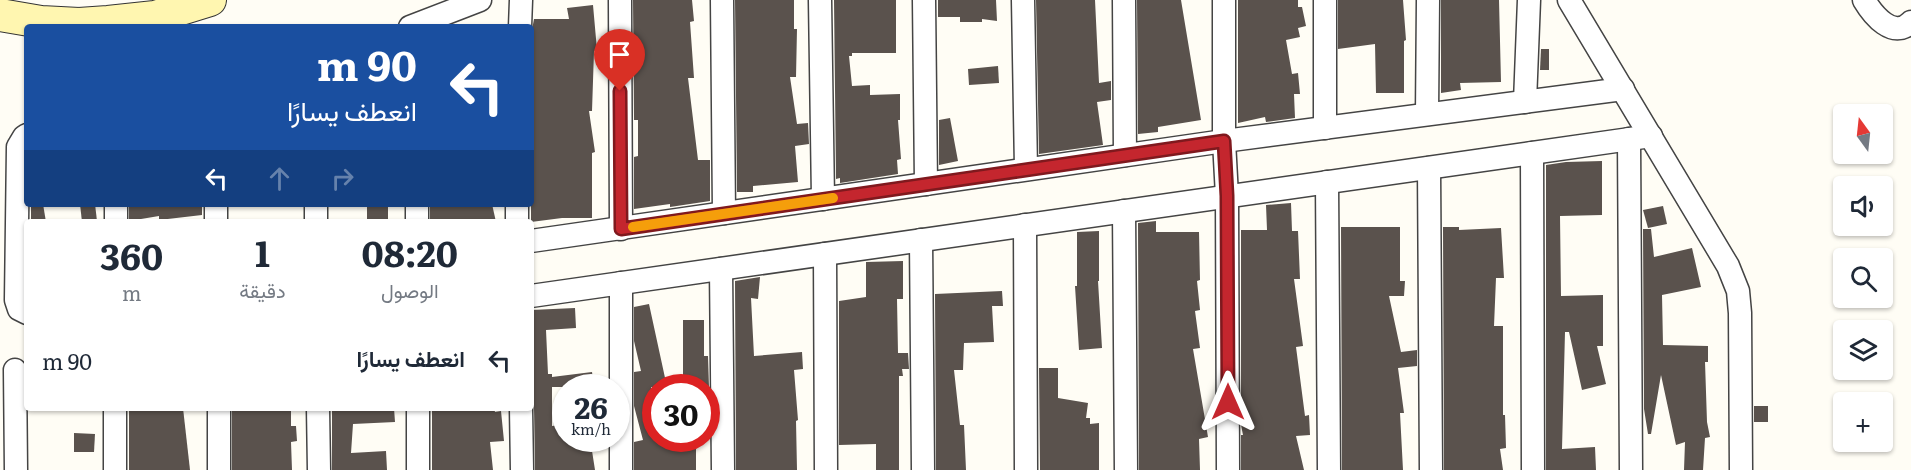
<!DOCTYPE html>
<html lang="ar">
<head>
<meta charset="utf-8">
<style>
	body { margin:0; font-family:Literata,Vazirmatn,serif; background:#f6f6f7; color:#1f2937; direction:rtl; height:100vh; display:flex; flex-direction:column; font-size:22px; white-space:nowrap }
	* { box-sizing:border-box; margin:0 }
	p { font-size:20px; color:#747a83 }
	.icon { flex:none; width:33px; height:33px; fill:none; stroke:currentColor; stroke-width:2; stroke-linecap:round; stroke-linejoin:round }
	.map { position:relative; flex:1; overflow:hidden; direction:ltr }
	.side { position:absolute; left:24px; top:219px; width:510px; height:192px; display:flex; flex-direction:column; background:#fff; border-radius:6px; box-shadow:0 2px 4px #0004; direction:rtl }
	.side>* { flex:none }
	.banner { position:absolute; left:24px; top:24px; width:510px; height:183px; border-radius:6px; box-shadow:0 2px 4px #0004; direction:rtl; background:#1a4fa0; color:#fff; overflow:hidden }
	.needle { width:39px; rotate:345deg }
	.fabs { position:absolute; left:1833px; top:104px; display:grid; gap:12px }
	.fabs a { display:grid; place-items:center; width:60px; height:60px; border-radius:6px; background:#fff; box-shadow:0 2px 4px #0004; font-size:30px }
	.speed { position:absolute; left:552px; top:374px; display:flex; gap:12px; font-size:30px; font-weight:700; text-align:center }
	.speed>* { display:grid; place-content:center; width:78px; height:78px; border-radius:50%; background:#fff; box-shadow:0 2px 4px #0004; line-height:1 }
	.speed small { font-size:15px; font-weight:400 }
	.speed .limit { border:9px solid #d22; background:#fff; color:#111 }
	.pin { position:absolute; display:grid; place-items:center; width:51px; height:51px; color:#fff; margin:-62px -26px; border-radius:50% 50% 50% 0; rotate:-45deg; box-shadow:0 0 6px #0007 }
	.pin .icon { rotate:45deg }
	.me { position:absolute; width:66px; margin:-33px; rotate:0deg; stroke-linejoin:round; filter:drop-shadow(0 0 4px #0008) }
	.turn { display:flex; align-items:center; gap:21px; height:126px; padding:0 18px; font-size:27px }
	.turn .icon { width:78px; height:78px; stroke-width:2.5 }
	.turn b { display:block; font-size:42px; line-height:51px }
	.lanes { display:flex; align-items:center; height:57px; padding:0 18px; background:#0003; justify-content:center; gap:30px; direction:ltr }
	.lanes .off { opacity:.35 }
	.eta { display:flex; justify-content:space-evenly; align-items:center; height:102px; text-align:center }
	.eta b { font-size:36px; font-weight:700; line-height:42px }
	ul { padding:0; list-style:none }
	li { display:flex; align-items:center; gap:18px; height:78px; padding:0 18px }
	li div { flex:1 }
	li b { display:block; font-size:22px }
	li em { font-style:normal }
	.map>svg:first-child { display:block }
</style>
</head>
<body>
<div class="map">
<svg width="1911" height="470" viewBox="0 0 1911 470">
	<rect width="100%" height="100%" fill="#fffdf5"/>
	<g fill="#5a524d">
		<polygon points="633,0 692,0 694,21 690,22 694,78 688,78 698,160 710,160 710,201 670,207 670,204 634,209 634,157 638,156 638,120 634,120"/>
		<polygon points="735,0 794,0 794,29 797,29 796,77 790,77 797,124 808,123 809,144 795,146 798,182 753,186 753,192 737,192"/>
		<polygon points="834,0 896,0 896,53 852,53 852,56 849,56 852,86 870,85 870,95 900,94 900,120 898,120 901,159 897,160 898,174 840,183 840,178 836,179"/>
		<polygon points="938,0 996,0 997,21 982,19 982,22 960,22 960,17 938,17"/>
		<polygon points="1036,0 1095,0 1099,83 1111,81 1111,100 1097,102 1103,145 1039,154"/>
		<polygon points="1137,0 1181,0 1201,120 1158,127 1158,132 1138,134"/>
		<polygon points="1238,0 1298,0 1298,7 1302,7 1306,26 1298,28 1300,37 1286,40 1292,74 1298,73 1300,94 1294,94 1295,118 1266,122 1265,117 1238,123"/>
		<polygon points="1338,0 1403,0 1406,40 1404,41 1404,93 1376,93 1375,44 1338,49"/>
		<polygon points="1441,0 1499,0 1501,82 1460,83 1461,90 1441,93"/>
		<polygon points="593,5 597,50 594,51 592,111 589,111 595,152 592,153 592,218 562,218 531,222 531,35 534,19 569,19 567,8"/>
		<polygon points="1541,49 1549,49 1549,70 1540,70"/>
		<polygon points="998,66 999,83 969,85 968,69"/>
		<polygon points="950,118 958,161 939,165 939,120"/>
		<polygon points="1602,161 1602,215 1560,216 1561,296 1603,295 1603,346 1597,346 1606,384 1582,390 1569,332 1565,332 1562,449 1595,447 1596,470 1546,470 1546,165 1566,162"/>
		<polygon points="1291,203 1292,231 1298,231 1300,279 1294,279 1303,346 1296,347 1305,416 1309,415 1310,435 1296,436 1304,470 1241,470 1241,435 1243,435 1241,425 1241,230 1267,230 1266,205"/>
		<polygon points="31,204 43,204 46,222 31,222"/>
		<polygon points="80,204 95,204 97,221 82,222"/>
		<polygon points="129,204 202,204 202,215 159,220 159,216 129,221"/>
		<rect x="367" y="204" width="21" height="18"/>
		<polygon points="430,204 492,204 496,222 430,222"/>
		<polygon points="1663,206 1667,224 1648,228 1643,210"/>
		<polygon points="1156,221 1156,232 1199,232 1200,280 1197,281 1200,310 1195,311 1200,348 1193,349 1208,437 1199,439 1200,470 1139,470 1138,223"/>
		<polygon points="1341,227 1400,227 1400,281 1405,281 1404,296 1389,296 1401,352 1417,350 1417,366 1398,368 1404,413 1400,413 1403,470 1342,470"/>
		<polygon points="1443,227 1459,227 1459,230 1501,228 1504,278 1496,278 1494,326 1503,326 1503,415 1505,415 1506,448 1500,449 1503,470 1444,470"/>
		<polygon points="1643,229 1651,229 1654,257 1692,248 1701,287 1662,295 1663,345 1708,346 1708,362 1705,362 1707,422 1710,437 1705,438 1703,470 1684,470 1685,442 1676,445 1661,375 1651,434 1648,434 1644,409"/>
		<polygon points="1099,231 1099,281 1098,281 1102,348 1079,350 1075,286 1077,286 1077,232"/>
		<polygon points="903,261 903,299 897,299 898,353 908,353 909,369 902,369 903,376 899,376 899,470 876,470 876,444 839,445 839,301 866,297 866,262"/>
		<polygon points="760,277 758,299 751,298 754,356 802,352 803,369 794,370 798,420 796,421 797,470 736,470 735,281"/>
		<polygon points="1002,291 1003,306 992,306 994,342 964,343 963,370 954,370 960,425 964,425 966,470 936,470 935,294"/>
		<polygon points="649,304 667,387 651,387 656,405 656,440 696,440 696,470 634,470 634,442 643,440 634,406 634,372 641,371 634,341 634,307"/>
		<polygon points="575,308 576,328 546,330 548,374 552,374 552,377 592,372 594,387 552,387 552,426 566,424 566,438 590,438 595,470 535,470 534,408 531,399 531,310"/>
		<polygon points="683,320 704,320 704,356 708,356 709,387 683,387"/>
		<polygon points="1039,368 1058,368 1058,398 1088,403 1086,418 1090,418 1090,424 1099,423 1099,470 1040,470"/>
		<rect x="1754" y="406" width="14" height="16"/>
		<polygon points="129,408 183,408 190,470 129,470"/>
		<polygon points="232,408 291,408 291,426 296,426 297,441 291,442 292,470 232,470"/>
		<polygon points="332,408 394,408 395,422 353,424 351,453 386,451 387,470 332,470"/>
		<polygon points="432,408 494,408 495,412 501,411 504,441 490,442 493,470 432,470"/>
		<polygon points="74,433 95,434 94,452 74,452"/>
	</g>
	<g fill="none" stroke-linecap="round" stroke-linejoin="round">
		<g stroke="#444" stroke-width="25">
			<g id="street">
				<polyline points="620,0 621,229"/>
				<polyline points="722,0 724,213"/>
				<polyline points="820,0 823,199"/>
				<polyline points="924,0 926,184"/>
				<polyline points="1023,0 1026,169"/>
				<polyline points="1124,0 1125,155"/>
				<polyline points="1224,0 1224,141 1227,196 1228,470"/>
				<polyline points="1325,0 1325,128"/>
				<polyline points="1569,0 1728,266 1738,291 1740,313 1741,470"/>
				<path d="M1864,0c9,15 29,40 47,22"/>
				<polyline points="410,27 480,0"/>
				<polyline points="520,27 521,0"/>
				<polyline points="1525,102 1529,0"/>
				<polyline points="1427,114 1428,0"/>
				<polyline points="27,135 24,137 18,147 16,300 19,309 27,313"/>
				<polyline points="1629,139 1631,470"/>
				<polyline points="1532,153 1533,470"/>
				<polyline points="1429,168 1431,470"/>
				<polyline points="1327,182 1329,470"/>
				<polyline points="216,204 216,222"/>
				<polyline points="316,204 316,222"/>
				<polyline points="1124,211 1126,470"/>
				<polyline points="116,222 116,204"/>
				<polyline points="417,222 417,204"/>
				<polyline points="517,222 517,204"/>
				<polyline points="1025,225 1026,470"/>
				<polyline points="921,240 923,470"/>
				<polyline points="531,241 1224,141 1623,89"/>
				<polyline points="825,254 826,470"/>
				<polyline points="721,269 723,470"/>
				<polyline points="621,283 621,470"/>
				<polyline points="531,296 1651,136"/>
				<polyline points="15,370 16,470"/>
				<polyline points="115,408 115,470"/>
				<polyline points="219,408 219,470"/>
				<polyline points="318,408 319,470"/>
				<polyline points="418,408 418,470"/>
				<polyline points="521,408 522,470"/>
			</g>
		</g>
		<g stroke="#333" stroke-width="34">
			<polyline id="secondary" points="0,15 41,22 79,24 108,22 155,17 210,0"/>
		</g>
		<use href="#street" stroke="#fff" stroke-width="22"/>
		<use href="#secondary" stroke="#fff6b0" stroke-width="32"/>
	</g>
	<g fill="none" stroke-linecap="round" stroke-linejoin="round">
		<g stroke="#7f191e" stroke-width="15">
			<polyline id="route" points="620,91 621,229 1224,141 1227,196 1228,402"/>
		</g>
		<use href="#route" stroke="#c4262e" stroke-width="10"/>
		<polyline stroke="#f59e0b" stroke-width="10" points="633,227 833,198"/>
	</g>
</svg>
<div class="fabs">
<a><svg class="needle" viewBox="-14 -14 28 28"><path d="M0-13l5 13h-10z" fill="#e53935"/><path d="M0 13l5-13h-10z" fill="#747a83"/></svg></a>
<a><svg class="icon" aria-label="sound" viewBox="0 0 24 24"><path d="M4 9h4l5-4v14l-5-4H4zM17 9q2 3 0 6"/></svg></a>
<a><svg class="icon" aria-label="search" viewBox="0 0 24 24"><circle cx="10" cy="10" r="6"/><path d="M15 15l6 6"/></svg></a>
<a><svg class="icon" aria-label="layers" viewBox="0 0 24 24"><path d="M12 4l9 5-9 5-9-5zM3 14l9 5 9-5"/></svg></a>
<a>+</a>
</div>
<div class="speed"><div>26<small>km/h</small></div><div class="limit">30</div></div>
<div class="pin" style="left:620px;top:91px;background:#d93025"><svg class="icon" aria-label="arrive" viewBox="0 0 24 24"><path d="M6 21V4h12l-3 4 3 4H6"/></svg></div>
<svg class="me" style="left:1228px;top:402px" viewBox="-20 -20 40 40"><path d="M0-17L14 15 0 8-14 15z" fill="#c4262e" stroke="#fff" stroke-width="4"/></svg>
<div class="banner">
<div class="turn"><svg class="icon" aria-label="left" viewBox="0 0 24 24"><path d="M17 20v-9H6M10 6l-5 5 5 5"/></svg><div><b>90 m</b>انعطف يسارًا</div></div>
<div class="lanes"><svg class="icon" aria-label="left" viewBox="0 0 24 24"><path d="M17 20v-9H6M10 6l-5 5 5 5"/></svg><svg class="icon off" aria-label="ahead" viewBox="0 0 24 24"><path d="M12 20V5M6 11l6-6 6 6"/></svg><svg class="icon off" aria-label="right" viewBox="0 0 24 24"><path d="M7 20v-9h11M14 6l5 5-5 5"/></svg></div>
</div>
<section class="side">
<div class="eta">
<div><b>08:20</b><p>الوصول</p></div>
<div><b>1</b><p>دقيقة</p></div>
<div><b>360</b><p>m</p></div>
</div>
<ul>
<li><svg class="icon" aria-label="left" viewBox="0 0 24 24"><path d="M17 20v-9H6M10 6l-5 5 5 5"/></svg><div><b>انعطف يسارًا</b></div><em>90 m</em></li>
</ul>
</section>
</div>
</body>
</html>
